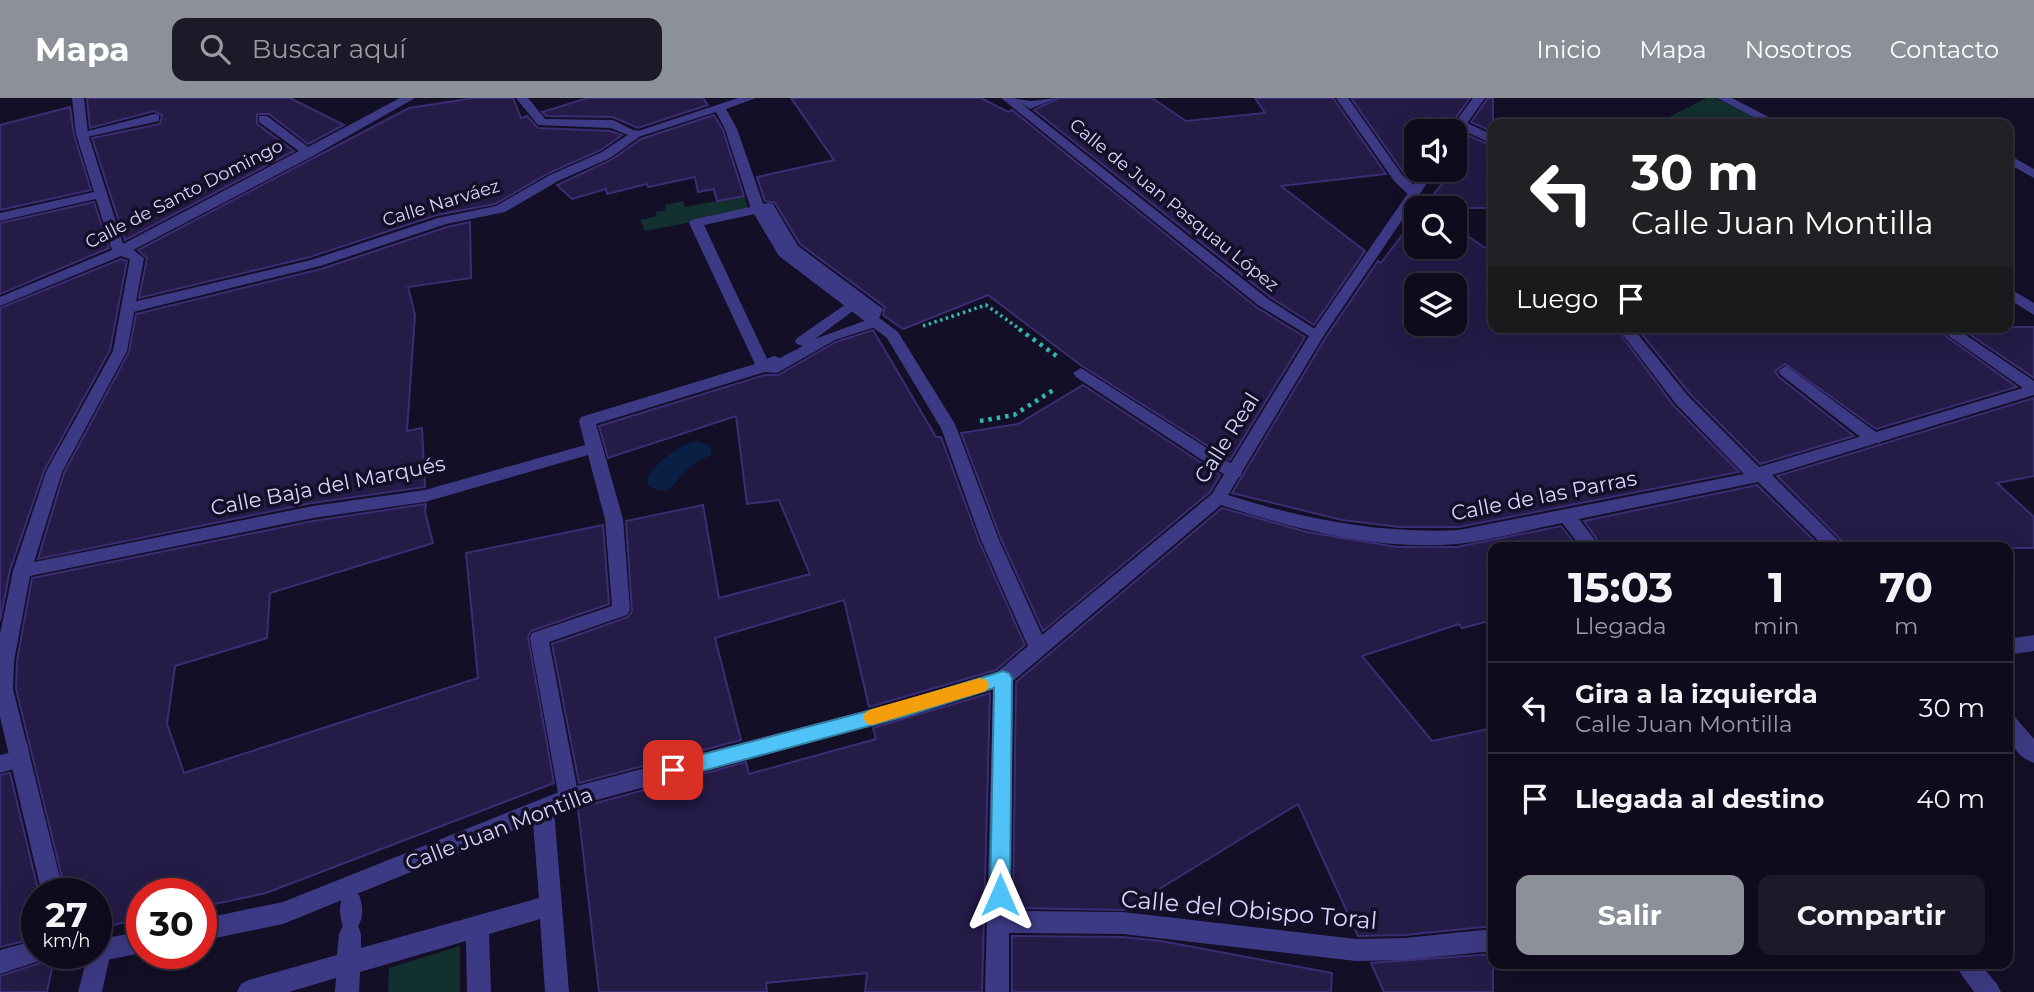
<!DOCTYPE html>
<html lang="es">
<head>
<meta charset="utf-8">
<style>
	body { margin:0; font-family:Montserrat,sans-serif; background:#1c1929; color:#f1f3f6; height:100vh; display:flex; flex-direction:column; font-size:26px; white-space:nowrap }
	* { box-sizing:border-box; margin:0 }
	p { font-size:23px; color:#9b9ba3 }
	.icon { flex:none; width:38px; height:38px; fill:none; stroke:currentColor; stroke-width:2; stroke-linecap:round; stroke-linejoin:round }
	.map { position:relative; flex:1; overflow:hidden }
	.drawer { position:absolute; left:1488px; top:444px; width:525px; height:427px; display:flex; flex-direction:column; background:#0e0b1c; border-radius:14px; box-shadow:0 7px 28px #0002,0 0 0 2px #2e2b3b }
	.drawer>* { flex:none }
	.hud { position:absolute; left:1488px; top:21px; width:525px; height:214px; border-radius:14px; box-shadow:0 7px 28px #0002,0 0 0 2px #2e2b3b; background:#202124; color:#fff; overflow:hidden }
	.fabs { position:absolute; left:1404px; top:21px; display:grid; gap:14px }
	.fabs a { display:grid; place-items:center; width:63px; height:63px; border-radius:14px; background:#0e0b1c; box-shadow:0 7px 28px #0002,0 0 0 2px #2e2b3b; font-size:35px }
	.speed { position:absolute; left:21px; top:780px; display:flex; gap:14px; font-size:35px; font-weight:700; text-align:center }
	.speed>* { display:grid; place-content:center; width:91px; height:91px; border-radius:50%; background:#0e0b1c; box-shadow:0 7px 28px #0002,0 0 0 2px #2e2b3b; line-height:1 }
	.speed small { font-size:18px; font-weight:400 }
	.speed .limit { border:10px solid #d22; background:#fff; color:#111 }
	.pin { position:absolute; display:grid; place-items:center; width:60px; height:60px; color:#fff; margin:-30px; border-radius:14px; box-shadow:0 4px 10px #0006 }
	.me { position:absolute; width:77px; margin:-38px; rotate:0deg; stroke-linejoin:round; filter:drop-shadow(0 0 5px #0008) }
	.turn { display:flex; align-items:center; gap:24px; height:147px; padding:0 28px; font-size:32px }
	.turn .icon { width:91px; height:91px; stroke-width:2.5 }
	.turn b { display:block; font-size:49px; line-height:60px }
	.then { display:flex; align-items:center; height:66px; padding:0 28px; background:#0003; gap:14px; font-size:26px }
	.eta { display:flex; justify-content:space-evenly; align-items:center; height:119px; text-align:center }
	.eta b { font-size:42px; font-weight:700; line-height:49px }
	.primary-button { display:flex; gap:14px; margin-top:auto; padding:14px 28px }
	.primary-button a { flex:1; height:80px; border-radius:14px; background:#8c9099; color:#fff; font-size:28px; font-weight:700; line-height:80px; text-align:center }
	.primary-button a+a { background:#1c1929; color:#f1f3f6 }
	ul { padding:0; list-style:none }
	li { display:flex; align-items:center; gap:21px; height:91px; padding:0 28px; border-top:2px solid #2e2b3b }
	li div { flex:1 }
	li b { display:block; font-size:26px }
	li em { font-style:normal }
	header { display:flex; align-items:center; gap:42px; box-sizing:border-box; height:98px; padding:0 35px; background:#8c9099; color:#fff }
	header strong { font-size:33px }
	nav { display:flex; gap:38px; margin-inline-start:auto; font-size:24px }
	.search { width:490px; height:63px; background:#1c1929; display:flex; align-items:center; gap:18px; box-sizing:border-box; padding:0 24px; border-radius:14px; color:#9b9ba3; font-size:26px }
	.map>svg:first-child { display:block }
</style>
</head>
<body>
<header>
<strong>Mapa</strong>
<div class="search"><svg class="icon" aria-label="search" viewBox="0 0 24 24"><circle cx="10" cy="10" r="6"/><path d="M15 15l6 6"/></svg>Buscar aquí</div>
<nav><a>Inicio</a><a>Mapa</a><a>Nosotros</a><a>Contacto</a></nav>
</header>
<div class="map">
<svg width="2034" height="894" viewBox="0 0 2034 894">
	<rect width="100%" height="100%" fill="#130f26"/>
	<g fill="#12302f">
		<polygon points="1707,0 1715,0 1770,26 1679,26 1667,20"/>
		<polygon points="744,98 749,113 645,133 640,122 657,118 656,114 666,112 665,107 683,103 685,109"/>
		<polygon points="460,848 460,894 388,894 389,870"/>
	</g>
	<path fill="#0a1f44" d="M698,343l13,5v8c-6,6 -13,6 -19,11 -17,11 -19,37 -44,20l-1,-6c11,-19 30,-33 51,-38z"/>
	<g fill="#241b47" stroke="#3b2d73" stroke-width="2" fill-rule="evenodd">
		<polygon points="87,0 290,0 344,27 308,46 269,16 257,16 257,26 294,53 125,142 92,40 160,26 162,17 154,13 90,30"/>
		<polygon points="474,0 513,0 521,20 527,18 538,30 610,33 622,37 601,52 549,75 495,106 437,117 310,159 139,200 147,160 138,152 409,10"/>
		<polygon points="588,0 703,0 708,7 638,30 613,19 546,18 542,14"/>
		<polygon points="791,0 981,0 1008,14 1012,12 1256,209 1305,239 1230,362 1082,268 988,197 903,231 883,217 885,209 800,146 775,105 765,103 757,79 834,62"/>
		<polygon points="1059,0 1152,0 1186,23 1265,15 1255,0 1333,0 1386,76 1281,88 1365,153 1314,227 1270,199 1034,12"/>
		<polygon points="1351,0 1470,0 1446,33 1416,33 1416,72 1421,72 1403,74"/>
		<polygon points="1488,0 1493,0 1493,34 1471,24"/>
		<polygon points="70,9 74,37 91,92 0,112 0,27"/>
		<polygon points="714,17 723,32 744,98 717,103 714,91 698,94 695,79 648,89 647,86 607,96 606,91 572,101 557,87 611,62 641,41"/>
		<polygon points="1462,35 1493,48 1493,110 1422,110 1454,72 1454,41"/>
		<polygon points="94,104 109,150 0,196 0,125"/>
		<path d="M1416,119v30h38v-20l39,26v74h122l59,79 65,66 -280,55h-59l-58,-7 -110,-27 94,-156 52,-76 3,2zM1416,187h38v39h-38z"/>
		<polygon points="470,124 471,180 408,189 415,217 407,333 422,330 425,389 312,405 38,461 64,375 129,254 136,216 321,171 447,129"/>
		<polygon points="121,161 127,163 110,252 44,373 10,472 0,523 0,210"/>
		<polygon points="1636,229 1933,229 2017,289 1876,331 1785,266 1775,273 1779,279 1854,338 1760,366 1690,296"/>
		<polygon points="1959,229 2034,229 2034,280"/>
		<polygon points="873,232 936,339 941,339 979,443 1025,547 996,572 869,609 844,502 715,540 741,642 579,685 552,546 628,519 632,513 626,423 703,407 719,500 810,476 779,402 747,406 736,318 608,360 599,328 765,277 778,277 836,244"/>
		<polygon points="1083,287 1220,377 1210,394 1043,533 1001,441 961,335 1018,326"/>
		<polygon points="2034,300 2034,378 1997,385 2034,419 2034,450 1849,450 1777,378"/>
		<polygon points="1757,387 1822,450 1603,450 1584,423"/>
		<polygon points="426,406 425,414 433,445 270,495 267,540 175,568 167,626 184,675 478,580 466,455 603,427 609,506 531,533 528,539 554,685 266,795 201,809 201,796 142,796 142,821 108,828 96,820 96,796 66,796 16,591 17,563 32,480 313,423"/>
		<polygon points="1222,410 1307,434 1397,449 1457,449 1561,428 1578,450 1493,450 1493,522 1462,530 1459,526 1362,558 1432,643 1493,630 1493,828 1405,837 1358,838 1298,706 1125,812 1013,810 1016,584"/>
		<polygon points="990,595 982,894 865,894 867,875 766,885 767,894 599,894 578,710 746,664 749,676 876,641 873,630"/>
		<polygon points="10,675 39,796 37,796 37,840 0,849 0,677"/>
		<polygon points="1012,838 1123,839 1161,843 1332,875 1331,894 1012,894"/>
		<polygon points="49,856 55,856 47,894 0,894 0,878 46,863"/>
		<polygon points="1493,856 1493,894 1384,894 1371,865"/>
	</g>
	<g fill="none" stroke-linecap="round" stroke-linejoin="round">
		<polyline stroke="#2fb8b0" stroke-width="3.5" stroke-dasharray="2.5 3.5" stroke-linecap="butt" points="923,228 986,207 1021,232"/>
		<g stroke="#2fb8b0" stroke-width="4.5" stroke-dasharray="3.5 5" stroke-linecap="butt">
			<polyline points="1019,231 1058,259"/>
			<polyline points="980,323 1014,317 1055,291"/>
		</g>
		<g fill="#3d3a85" fill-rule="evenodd">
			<polygon points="635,32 639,33 639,39 610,60 558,83 505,114 446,126 320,168 129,215 122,210 129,205 311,162 438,120 496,108 550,77 602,54"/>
			<polygon points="1786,268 1880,337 1882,341 1880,345 1868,345 1781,277 1778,273"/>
			<polygon points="2034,537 2034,553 2007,557 2007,541"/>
		</g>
		<g fill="#3d3a85" fill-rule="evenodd">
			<polygon points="516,0 528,0 545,21 613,22 641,36 635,40 611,30 538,27"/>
			<polygon points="1012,0 1031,3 1057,0 1030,11"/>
			<polygon points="1473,0 1485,0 1467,25 1493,37 1493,46 1462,32 1454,39 1454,33 1449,33"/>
			<polygon points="155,16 159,17 159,23 82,40 76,36"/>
			<polygon points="1424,72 1436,72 1322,240 1312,240 1310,237 1312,234"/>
			<path d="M768,105l5,1 25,42 85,63 -8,18 -40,13 -58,33 -12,-1 -169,52 27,95 7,91 -3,5 -78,27 30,156 -3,7 -7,3 -7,-3 -3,-7 -29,-160 2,-5 80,-27 -7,-87 -17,-64 -163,47 -8,-6 8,-6 160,-45 -6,-24 2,-4 174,-53 -66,-141 2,-3zM764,114l24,40 67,49 -6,1 -52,36 -2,3 2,3 6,2 -23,12 -6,-2 -7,3 -63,-134zM861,207l7,5 -4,11 -49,18z"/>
			<polygon points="1081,270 1240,371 1242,375 1240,379 1228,379 1076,279 1073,275"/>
			<path d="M18,638l7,3c4,9 6,17 2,26l-27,8v-18l9,-2 2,-14z"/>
			<path d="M543,702l7,3 4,7 15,182h-24l-5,-73 -51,15 2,58h-24l-1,-51 -106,31 -1,20h-24l1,-14 -47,14h-52l4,-8 8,-4 88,-25 2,-21 4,-8c-4,-11 -4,-20 0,-31l8,-3 8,3c4,11 5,22 -1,31l3,8v14l178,-50 -7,-88 4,-7z"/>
			<polygon points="100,842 108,845 111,853 102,894 78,894 88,856 96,856 96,843"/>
		</g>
		<g fill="#3d3a85" fill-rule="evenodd">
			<polygon points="72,0 84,0 88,36 123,146 299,53 259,24 259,18 267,18 308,49 400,0 415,0 313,58 133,152 144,160 127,253 62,374 34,464 313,408 425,392 433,398 425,404 313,420 30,478 14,563 13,591 64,796 42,796 0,619 0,536 13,473 46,374 113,253 130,161 121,158 0,208 0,199 112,152 96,101 0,123 0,115 94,94 76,36"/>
			<path d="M738,0h18l-30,11 11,20 28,80 24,41 109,82 57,92 44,116 43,95 170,-141 97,-158 -51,-31 -257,-207h13l254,201 56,36 -96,160c75,24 152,39 231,35l285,-56 -68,-70 -59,-77h15l56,69 71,71 264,-79 -87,-61h18l80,54v14l-262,80 74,73h-20l-68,-66 -179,37 22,29h-19l-20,-25c-35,7 -70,17 -105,21 -79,7 -162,-15 -236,-39l-208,176 -3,230 113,1 233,27 49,-1 88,-9v22l-88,9 -49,1 -233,-27 -114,-1v59h-24l8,-303 -87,27 -335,91 -288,117 -82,17v-22l82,-17 286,-114 337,-88 91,-28 31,-26 -47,-106 -40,-112 -54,-90 -108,-82 -28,-47 -26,-80 -9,-17 -81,26 -6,-4z"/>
			<polygon points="1336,0 1348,0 1403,78 1420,92 1420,98 1410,98 1395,84"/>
			<polygon points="1717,0 1732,0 1782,26 1767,26"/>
			<polygon points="2007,56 2034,71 2034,80 2007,65"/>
			<polygon points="2007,189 2034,205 2034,217 2007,200"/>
			<path d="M2007,615l7,3 20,23v24c-23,-8 -27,-29 -27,-50z"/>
			<polygon points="142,833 142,855 96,864 88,861 86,856 96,856 96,842"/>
			<polygon points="37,842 37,856 47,856 45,861 0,876 0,852"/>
			<polygon points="1954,866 1980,866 1997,886 2001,894 1974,894"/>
		</g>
	</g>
	<polygon fill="#4fc3f7" stroke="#337fa1" stroke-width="2" points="1003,573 1009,575 1012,580 1010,797 1007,804 1000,807 993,804 990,797 994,590 906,618 673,681 666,678 663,672 666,666 673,664 906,603"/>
	<polygon fill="#f59e0b" points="980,580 986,582 989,587 986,593 872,627 866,625 863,619 866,614 872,611"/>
	<g text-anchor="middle" stroke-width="7" stroke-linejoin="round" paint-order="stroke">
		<g font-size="18" fill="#d9d4ff" stroke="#130f26">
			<text transform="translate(184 96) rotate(-27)" y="6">Calle de Santo Domingo</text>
			<text transform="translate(441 105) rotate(-17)" y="6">Calle Narváez</text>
			<text transform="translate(1174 107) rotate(39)" y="6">Calle de Juan Pasquau López</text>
		</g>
		<g font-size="21" fill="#d9d4ff" stroke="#130f26">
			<text transform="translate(1227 340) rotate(-58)" y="7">Calle Real</text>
			<text transform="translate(328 388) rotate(-11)" y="7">Calle Baja del Marqués</text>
			<text transform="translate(1544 398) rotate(-11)" y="7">Calle de las Parras</text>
			<text transform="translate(499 731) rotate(-21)" y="7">Calle Juan Montilla</text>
		</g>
		<g font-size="24" fill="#d9d4ff" stroke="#130f26">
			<text transform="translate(1249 812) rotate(5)" y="8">Calle del Obispo Toral</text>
		</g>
	</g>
</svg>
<div class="fabs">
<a><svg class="icon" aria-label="sound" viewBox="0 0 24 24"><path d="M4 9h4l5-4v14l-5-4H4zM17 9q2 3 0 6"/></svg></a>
<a><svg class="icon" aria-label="search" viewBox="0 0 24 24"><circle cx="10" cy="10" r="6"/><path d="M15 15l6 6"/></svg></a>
<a><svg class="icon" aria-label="layers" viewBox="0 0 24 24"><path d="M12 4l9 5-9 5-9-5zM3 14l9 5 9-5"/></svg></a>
</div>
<div class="speed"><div>27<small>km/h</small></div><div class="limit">30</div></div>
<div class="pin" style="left:673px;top:672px;background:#d93025"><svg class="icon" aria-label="arrive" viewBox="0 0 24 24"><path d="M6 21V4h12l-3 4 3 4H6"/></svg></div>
<svg class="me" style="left:1000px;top:797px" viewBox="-20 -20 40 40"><path d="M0-17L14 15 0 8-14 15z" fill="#4fc3f7" stroke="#fff" stroke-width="4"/></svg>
<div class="hud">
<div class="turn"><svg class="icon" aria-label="left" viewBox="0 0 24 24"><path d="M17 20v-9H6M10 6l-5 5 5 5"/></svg><div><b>30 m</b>Calle Juan Montilla</div></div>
<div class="then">Luego<svg class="icon" aria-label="arrive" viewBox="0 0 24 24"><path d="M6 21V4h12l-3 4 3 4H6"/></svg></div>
</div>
<section class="drawer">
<div class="eta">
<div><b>15:03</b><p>Llegada</p></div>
<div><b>1</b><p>min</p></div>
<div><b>70</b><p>m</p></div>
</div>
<ul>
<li><svg class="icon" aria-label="left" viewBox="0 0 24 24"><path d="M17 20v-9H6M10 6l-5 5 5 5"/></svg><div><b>Gira a la izquierda</b><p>Calle Juan Montilla</p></div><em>30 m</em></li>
<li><svg class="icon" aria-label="arrive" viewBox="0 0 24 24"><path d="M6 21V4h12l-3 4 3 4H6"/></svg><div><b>Llegada al destino</b></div><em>40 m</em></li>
</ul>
<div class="primary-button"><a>Salir</a><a>Compartir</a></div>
</section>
</div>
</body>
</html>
